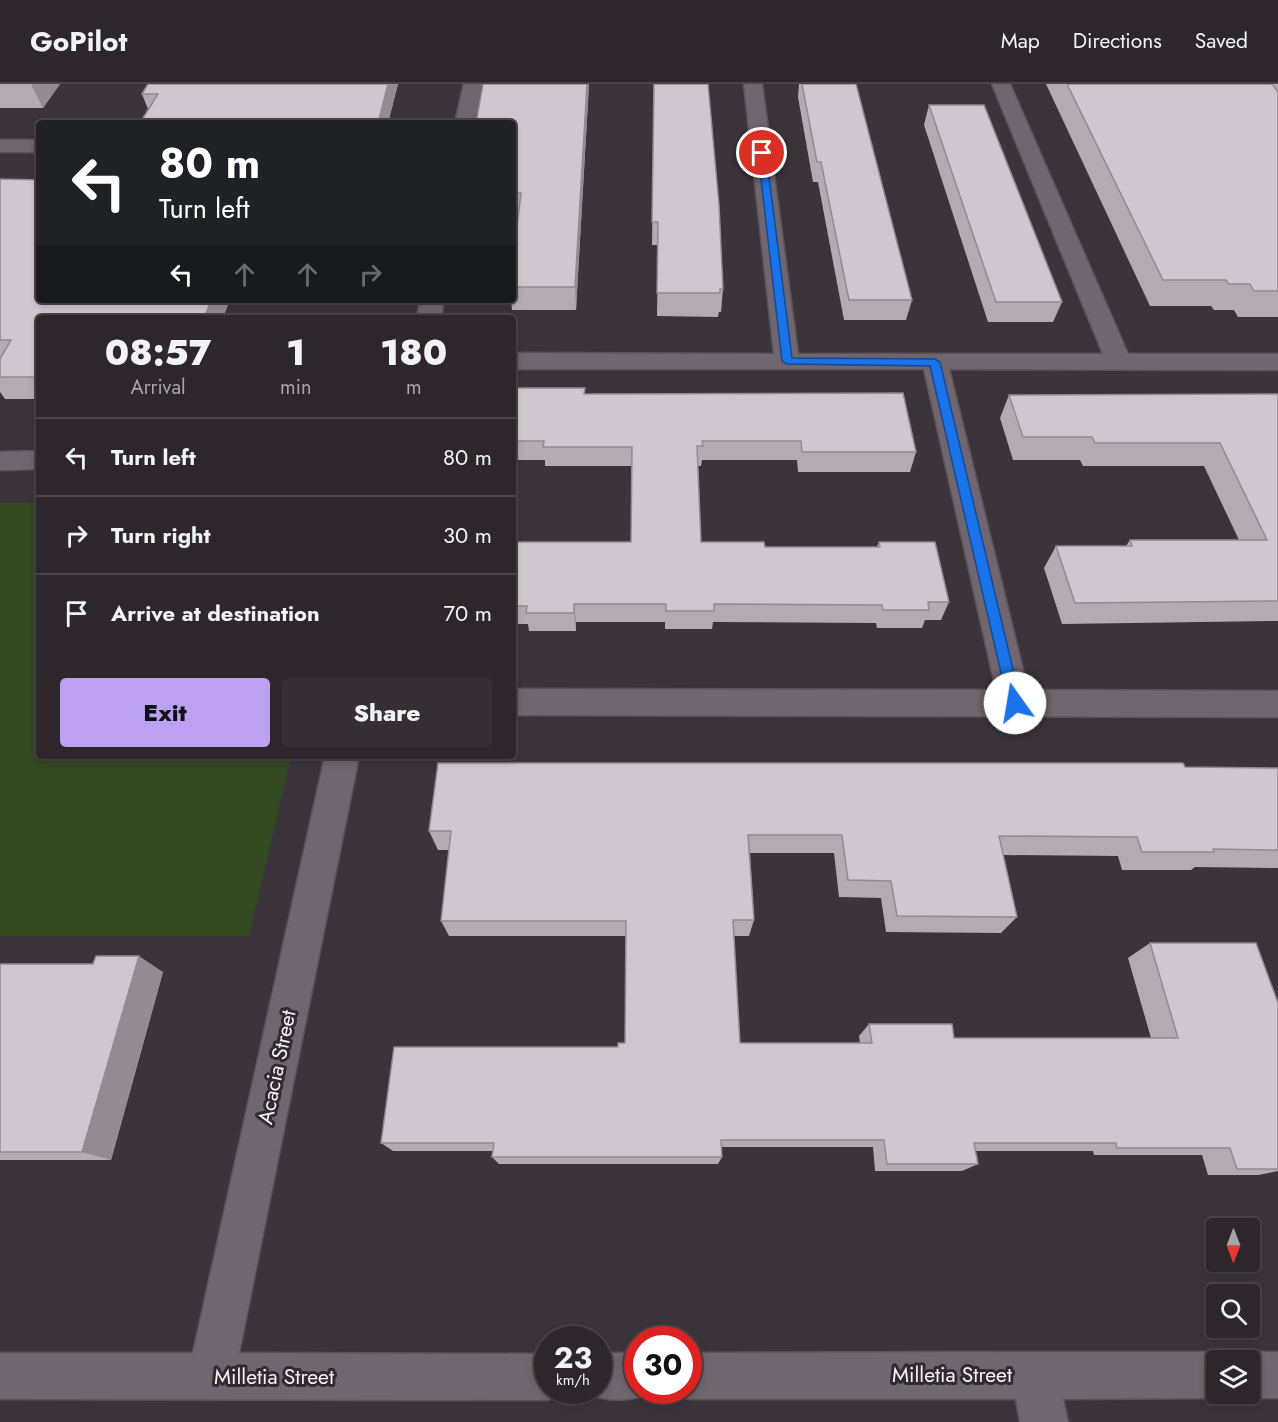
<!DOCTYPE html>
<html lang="en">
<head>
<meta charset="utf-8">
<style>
	body { margin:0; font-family:Jost,sans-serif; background:#352f34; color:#f1f3f6; height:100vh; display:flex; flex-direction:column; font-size:22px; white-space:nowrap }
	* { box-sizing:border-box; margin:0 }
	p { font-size:20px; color:#a7a5a9 }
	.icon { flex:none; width:33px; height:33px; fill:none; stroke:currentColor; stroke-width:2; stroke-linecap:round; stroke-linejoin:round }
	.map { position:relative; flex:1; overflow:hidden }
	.drawer { position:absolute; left:36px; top:231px; width:480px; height:444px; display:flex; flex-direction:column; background:#2d272c; border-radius:6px; box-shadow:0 3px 9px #0003,0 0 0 2px #484448 }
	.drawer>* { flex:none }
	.top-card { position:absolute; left:36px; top:36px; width:480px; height:183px; border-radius:6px; box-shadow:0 3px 9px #0003,0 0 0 2px #484448; background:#202124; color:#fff; overflow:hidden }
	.needle { width:39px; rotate:180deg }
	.controls { position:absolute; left:1206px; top:1134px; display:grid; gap:12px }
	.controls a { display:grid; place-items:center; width:54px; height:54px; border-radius:6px; background:#2d272c; box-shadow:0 3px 9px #0003,0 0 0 2px #484448; font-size:30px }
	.speed { position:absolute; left:534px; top:1242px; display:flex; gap:12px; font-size:30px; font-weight:700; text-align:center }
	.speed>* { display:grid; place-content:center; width:78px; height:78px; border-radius:50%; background:#2d272c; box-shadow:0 3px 9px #0003,0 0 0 2px #484448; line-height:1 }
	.speed small { font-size:15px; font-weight:400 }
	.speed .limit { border:9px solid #d22; background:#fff; color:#111 }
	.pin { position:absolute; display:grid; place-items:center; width:51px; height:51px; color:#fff; margin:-26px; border:3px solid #fff; border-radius:50%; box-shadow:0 2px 6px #0007 }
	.me { position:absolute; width:66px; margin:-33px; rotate:347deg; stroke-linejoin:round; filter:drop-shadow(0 0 4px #0008) }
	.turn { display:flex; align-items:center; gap:21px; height:126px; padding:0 24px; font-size:27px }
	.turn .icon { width:78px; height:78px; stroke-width:2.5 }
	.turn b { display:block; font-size:42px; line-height:51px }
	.lanes { display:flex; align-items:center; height:57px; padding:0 24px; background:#0003; justify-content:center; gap:30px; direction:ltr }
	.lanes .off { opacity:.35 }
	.eta { display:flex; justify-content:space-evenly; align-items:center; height:102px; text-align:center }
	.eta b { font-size:36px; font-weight:800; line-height:42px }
	.primary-button { display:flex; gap:12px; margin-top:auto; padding:12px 24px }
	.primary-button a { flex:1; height:69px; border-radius:6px; background:#bca0f2; color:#111; font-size:24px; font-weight:800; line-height:69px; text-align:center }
	.primary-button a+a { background:#352f34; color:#f1f3f6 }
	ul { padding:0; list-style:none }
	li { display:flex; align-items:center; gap:18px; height:78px; padding:0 24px; border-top:2px solid #484448 }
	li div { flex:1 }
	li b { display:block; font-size:22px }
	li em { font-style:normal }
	header { display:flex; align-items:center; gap:36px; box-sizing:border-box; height:84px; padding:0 30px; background:#2d272c; border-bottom:2px solid #484448 }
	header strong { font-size:28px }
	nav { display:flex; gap:33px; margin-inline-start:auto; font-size:21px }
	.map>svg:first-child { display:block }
</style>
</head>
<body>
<header>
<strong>GoPilot</strong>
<nav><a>Map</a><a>Directions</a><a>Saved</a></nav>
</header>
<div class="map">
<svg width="1278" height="1338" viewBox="0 0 1278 1338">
	<rect width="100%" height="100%" fill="#3c343b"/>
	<polygon fill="#344a20" points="0,419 39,419 39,672 291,672 249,852 0,852"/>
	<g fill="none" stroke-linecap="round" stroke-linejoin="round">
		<g stroke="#5a5359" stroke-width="3">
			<g id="street">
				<polygon points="464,0 482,0 475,39 455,39"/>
				<polygon points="744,0 762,0 798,270 1103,270 992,0 1010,0 1128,270 1278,270 1278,286 949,285 1028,606 1278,607 1278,633 513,631 513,605 996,606 924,285 513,285 513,269 774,270"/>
				<rect x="0" y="56" width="39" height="12"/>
				<polygon points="420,216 444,216 441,234 417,234"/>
				<polygon points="39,367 39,385 0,386 0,368"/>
				<polygon points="325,672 359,672 239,1269 548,1270 548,1306 566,1306 564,1309 548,1316 0,1315 0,1269 193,1269"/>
				<polygon points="1036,1268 1216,1268 1233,1276 1250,1268 1278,1268 1278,1314 1250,1314 1238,1310 1250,1310 1250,1276 1216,1276 1216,1310 1228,1310 1216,1314 1063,1315 1068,1338 1020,1338 1016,1315 688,1315 671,1306 688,1306 688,1269"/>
				<path d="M598,1269h40v37h17l-1,2c-23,10 -49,10 -72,0l-1,-2h17z"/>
			</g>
		</g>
		<use href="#street" fill="#6f666f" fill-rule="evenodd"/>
	</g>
	<g fill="#b3aab2">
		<polygon points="0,0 60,0 43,24 0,24"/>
		<polygon points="148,0 398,0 388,39 140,39 148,25 142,10"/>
		<polygon points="483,0 589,0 576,226 512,226 511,216 513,216 513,175 518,131 513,131 513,39"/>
		<polygon points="654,0 723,205 721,228 719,228 718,233 657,232 658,161 652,161"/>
		<polygon points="799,0 856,0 912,216 906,236 844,236 818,98 813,98 798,13"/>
		<polygon points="1046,0 1278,0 1278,233 1238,233 1234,226 1214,226 1211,222 1150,222"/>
		<polygon points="929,21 1062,218 1053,238 988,238 924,41"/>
		<polygon points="0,95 39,216 230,216 223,232 39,234 39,315 5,315 0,308"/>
		<polygon points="513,304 585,304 585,310 916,368 910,388 798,388 797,376 702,376 701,382 698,382 701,458 765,463 877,463 879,458 949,518 941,536 925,536 922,544 877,544 876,539 713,538 712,545 665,545 665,538 576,538 576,547 529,547 528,540 513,540 513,458 631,458 632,382 545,382 545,376 513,376"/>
		<polygon points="1278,310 1278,537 1062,540 1044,484 1056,462 1126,462 1130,456 1239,456 1204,382 1083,382 1080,376 1013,376 1000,334 1009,311"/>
		<polygon points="1185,683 1278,684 1278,784 1195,783 1191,786 1122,786 1118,772 1003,771 1017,833 1001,849 886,848 881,814 839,813 834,769 750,769 754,836 749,852 734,852 740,959 860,959 859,952 869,940 954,954 1151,954 1128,874 1150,859 1278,919 1278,1087 1259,1091 1208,1091 1202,1071 1094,1071 1093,1067 975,1067 978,1080 962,1087 875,1087 873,1063 722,1063 722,1073 718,1080 499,1080 492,1073 493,1067 393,1067 381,1059 625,959 626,852 449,852 441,837 449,766 438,766 429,747"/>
		<polygon points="0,880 163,888 111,1076 0,1076"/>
	</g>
	<g fill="#928b91">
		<polygon points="31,0 60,0 43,24"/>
		<polygon points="388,0 398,0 388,39 378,39"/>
		<polygon points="587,0 589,0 576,226 575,203"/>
		<polygon points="211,216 230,216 223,234 205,232"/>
		<polygon points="574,520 576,538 576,547 574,529"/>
		<polygon points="139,872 163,888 111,1076 82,1068"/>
	</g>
	<g fill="#d0c6cf" stroke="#928b91" stroke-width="1.5">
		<polygon points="148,0 388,0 378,39 140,39 158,10 142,10"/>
		<polygon points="483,0 587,0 575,203 513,203 513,175 521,109 513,109 513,39 476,39"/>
		<polygon points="654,0 708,0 719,121 723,205 720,205 720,209 657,209 658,138 652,138"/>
		<polygon points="802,0 856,0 912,216 849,216 821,78 817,78"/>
		<polygon points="1067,0 1272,0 1278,8 1278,207 1254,207 1250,200 1229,200 1226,196 1163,196"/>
		<polygon points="929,21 984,21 1062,218 996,218"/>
		<polygon points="0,95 39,96 39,216 211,216 205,232 303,233 303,234 39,234 39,293 0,293 0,275 11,256 0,256"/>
		<polygon points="513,304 585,304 584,310 903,309 916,368 802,368 801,357 702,357 703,362 697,362 701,458 764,458 765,463 880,463 879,458 935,458 949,518 928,518 929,526 883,526 882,521 714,520 714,527 666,527 666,520 574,520 574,529 526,529 527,522 513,522 513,458 631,458 632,363 543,363 544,357 513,357"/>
		<polygon points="1278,310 1278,517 1075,519 1056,462 1132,462 1130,456 1267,456 1220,359 1095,359 1092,353 1023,353 1009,311"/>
		<polygon points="438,679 1183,679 1185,683 1278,684 1278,766 1213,765 1214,768 1142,768 1137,753 999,752 1017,833 897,832 891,797 848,796 842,751 748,751 754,836 733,836 740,959 872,959 869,940 952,940 954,954 1178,954 1150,859 1256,859 1278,919 1278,1085 1237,1085 1230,1064 1117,1064 1116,1059 974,1059 978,1080 887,1080 884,1056 721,1056 722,1073 492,1073 494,1059 381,1059 394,963 618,963 618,959 625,959 626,837 441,837 451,747 429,747"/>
		<polygon points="96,872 139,872 82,1068 0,1068 0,880 93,880"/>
	</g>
	<polygon fill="#1a73e8" stroke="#114b97" stroke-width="1.5" points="762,67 766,69 792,274 935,275 940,278 1021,619 1020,623 1010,623 1008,619 930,282 787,280 782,277 758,69"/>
	<g text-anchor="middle" stroke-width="6" stroke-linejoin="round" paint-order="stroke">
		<g font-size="21" fill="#f8f2f7" stroke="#312a31">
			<text transform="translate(277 983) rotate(-78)" y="7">Acacia Street</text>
			<text x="952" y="1298">Milletia Street</text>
			<text x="274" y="1300">Milletia Street</text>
		</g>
	</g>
</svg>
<div class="controls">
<a><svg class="needle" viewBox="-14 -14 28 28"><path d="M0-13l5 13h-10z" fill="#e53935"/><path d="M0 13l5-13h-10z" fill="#a7a5a9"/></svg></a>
<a><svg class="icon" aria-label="search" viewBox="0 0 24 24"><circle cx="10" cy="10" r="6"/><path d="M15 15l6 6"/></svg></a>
<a><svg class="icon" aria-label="layers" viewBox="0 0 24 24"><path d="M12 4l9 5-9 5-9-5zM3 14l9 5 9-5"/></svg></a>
</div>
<div class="speed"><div>23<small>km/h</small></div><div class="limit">30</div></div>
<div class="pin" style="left:762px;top:69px;background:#d93025"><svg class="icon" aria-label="arrive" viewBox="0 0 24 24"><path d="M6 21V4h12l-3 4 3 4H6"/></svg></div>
<svg class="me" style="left:1015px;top:619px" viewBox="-20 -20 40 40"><circle r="19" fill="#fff"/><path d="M0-13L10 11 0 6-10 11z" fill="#1a73e8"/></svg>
<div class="top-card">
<div class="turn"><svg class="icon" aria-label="left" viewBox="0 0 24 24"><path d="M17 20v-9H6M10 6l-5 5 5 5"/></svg><div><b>80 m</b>Turn left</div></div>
<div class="lanes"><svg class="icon" aria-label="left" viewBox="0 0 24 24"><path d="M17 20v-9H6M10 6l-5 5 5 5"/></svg><svg class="icon off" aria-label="ahead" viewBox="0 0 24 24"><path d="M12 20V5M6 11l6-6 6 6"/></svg><svg class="icon off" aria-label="ahead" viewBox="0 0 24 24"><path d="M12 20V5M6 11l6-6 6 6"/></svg><svg class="icon off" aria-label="right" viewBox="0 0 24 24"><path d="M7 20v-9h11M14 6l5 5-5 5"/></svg></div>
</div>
<section class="drawer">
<div class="eta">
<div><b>08:57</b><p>Arrival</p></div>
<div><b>1</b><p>min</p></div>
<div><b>180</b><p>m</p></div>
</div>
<ul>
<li><svg class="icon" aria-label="left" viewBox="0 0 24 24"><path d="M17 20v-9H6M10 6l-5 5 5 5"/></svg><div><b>Turn left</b></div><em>80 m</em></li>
<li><svg class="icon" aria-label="right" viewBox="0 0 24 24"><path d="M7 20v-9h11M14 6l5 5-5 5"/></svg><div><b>Turn right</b></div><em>30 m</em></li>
<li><svg class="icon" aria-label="arrive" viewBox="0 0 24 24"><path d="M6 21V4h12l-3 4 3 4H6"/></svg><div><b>Arrive at destination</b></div><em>70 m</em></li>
</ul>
<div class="primary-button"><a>Exit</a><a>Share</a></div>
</section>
</div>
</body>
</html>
